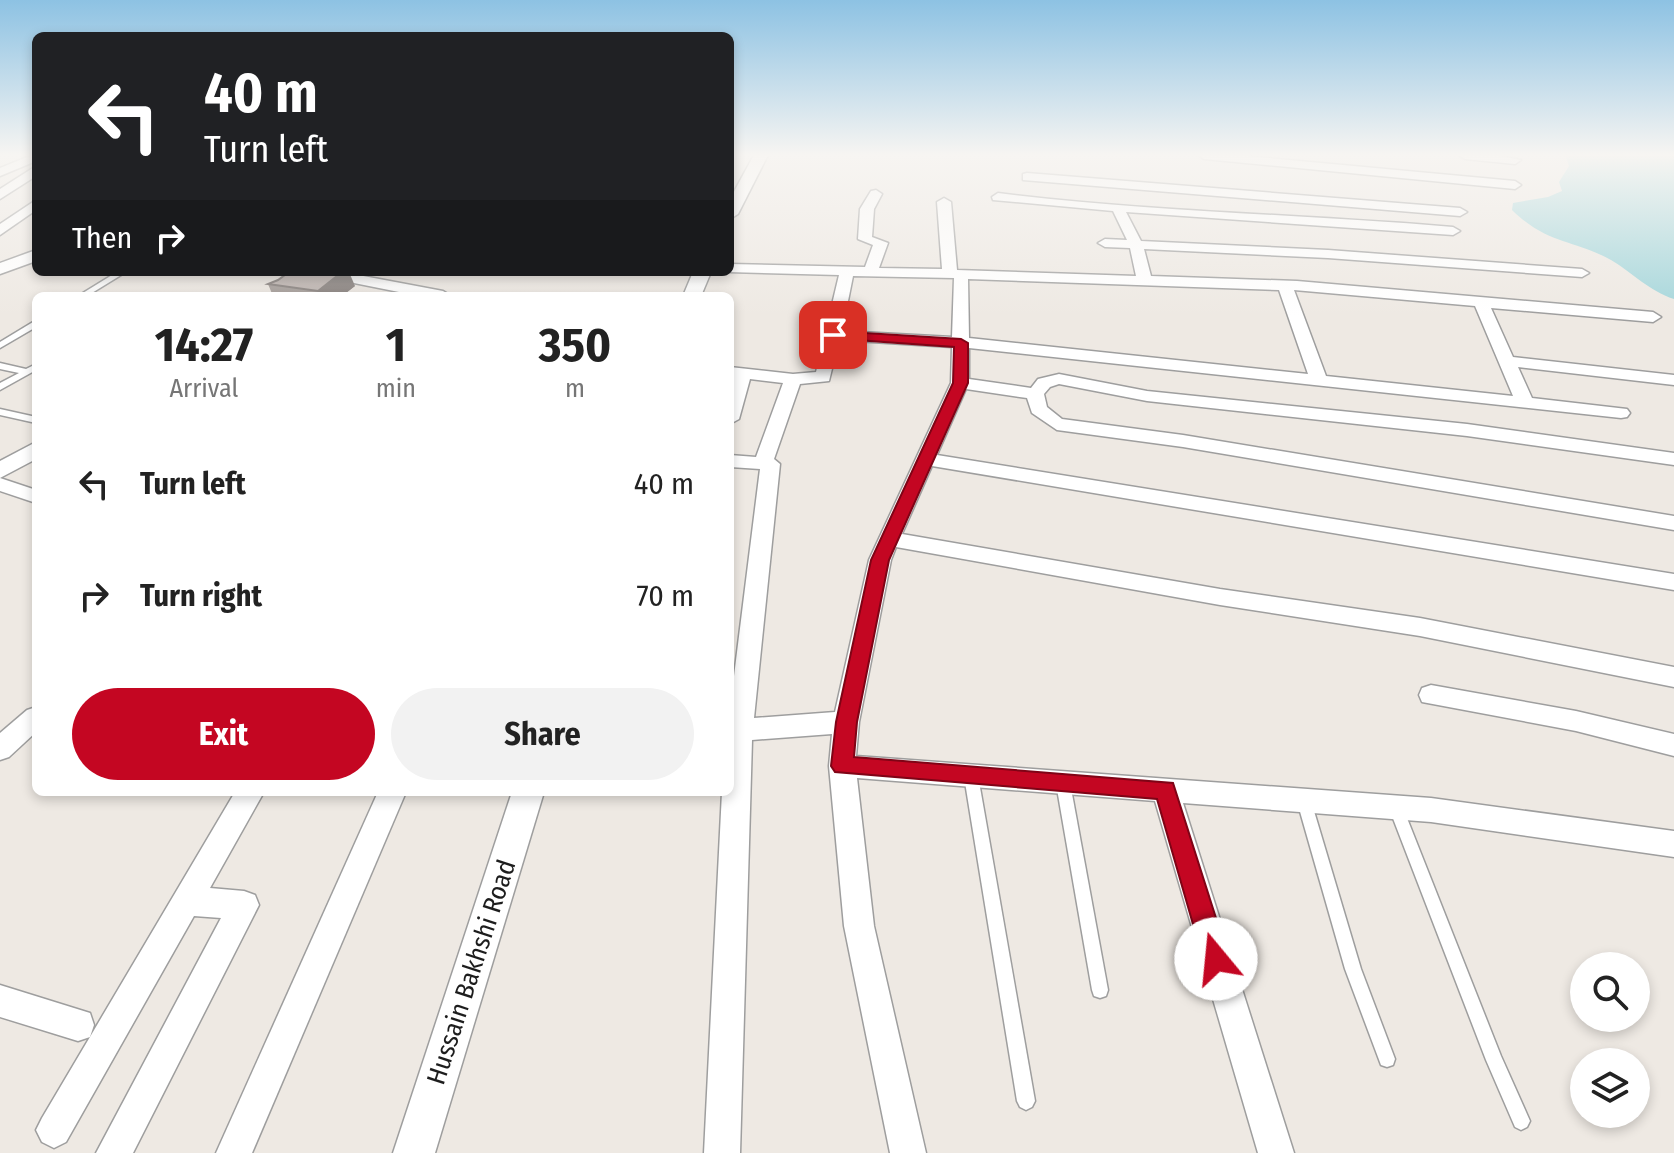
<!DOCTYPE html>
<html lang="en">
<head>
<meta charset="utf-8">
<style>
	body { margin:0; font-family:"Fira Sans Condensed",sans-serif; background:#f2f2f2; color:#222; height:100vh; display:flex; flex-direction:column; font-size:30px; white-space:nowrap }
	* { box-sizing:border-box; margin:0 }
	p { font-size:26px; color:#767676 }
	.icon { flex:none; width:44px; height:44px; fill:none; stroke:currentColor; stroke-width:2; stroke-linecap:round; stroke-linejoin:round }
	.map { position:relative; flex:1; overflow:hidden }
	.panel { position:absolute; left:32px; top:292px; width:702px; height:504px; display:flex; flex-direction:column; background:#fff; border-radius:12px; box-shadow:0 4px 12px #0003 }
	.panel>* { flex:none }
	.guide { position:absolute; left:32px; top:32px; width:702px; height:244px; border-radius:12px; box-shadow:0 4px 12px #0003; background:#202124; color:#fff; overflow:hidden }
	.buttons { position:absolute; left:1570px; top:952px; display:grid; gap:16px }
	.buttons a { display:grid; place-items:center; width:80px; height:80px; border-radius:50%; background:#fff; box-shadow:0 4px 12px #0003; font-size:40px }
	.pin { position:absolute; display:grid; place-items:center; width:68px; height:68px; color:#fff; margin:-34px; border-radius:16px; box-shadow:0 4px 12px #0006 }
	.me { position:absolute; width:88px; margin:-44px; rotate:343deg; stroke-linejoin:round; filter:drop-shadow(0 0 6px #0008) }
	.turn { display:flex; align-items:center; gap:28px; height:168px; padding:0 40px; font-size:36px }
	.turn .icon { width:104px; height:104px; stroke-width:2.5 }
	.turn b { display:block; font-size:56px; line-height:68px }
	.then { display:flex; align-items:center; height:76px; padding:0 40px; background:#0003; gap:16px; font-size:30px }
	.eta { display:flex; justify-content:space-evenly; align-items:center; height:136px; text-align:center }
	.eta b { font-size:48px; font-weight:700; line-height:56px }
	.action { display:flex; gap:16px; margin-top:auto; padding:16px 40px }
	.action a { flex:1; height:92px; border-radius:48px; background:#c40622; color:#fff; font-size:32px; font-weight:700; line-height:92px; text-align:center }
	.action a+a { background:#f2f2f2; color:#222 }
	ul { padding:0; list-style:none }
	li { display:flex; align-items:center; gap:24px; height:112px; padding:0 40px }
	li div { flex:1 }
	li b { display:block; font-size:30px }
	li em { font-style:normal }
	.map>svg:first-child { display:block }
</style>
</head>
<body>
<div class="map">
<svg width="1674" height="1153" viewBox="0 0 1674 1153">
	<rect width="100%" height="100%" fill="#eee9e3"/>
	<path fill="#a4d6db" d="M1565,155h109v144c-25,-8 -41,-26 -63,-39 -38,-21 -63,-15 -99,-50l1,-7 35,-6 14,-6 -3,-9 10,-16z"/>
	<g fill="none" stroke-linecap="round" stroke-linejoin="round">
		<g stroke="#9e9e9e" stroke-width="3">
			<g id="service">
				<polygon points="117,272 126,272 87,296 78,296"/>
				<polygon points="33,322 36,322 36,327 0,348 0,342"/>
				<polygon points="0,363 26,369 36,364 36,370 0,390 0,383 19,373 0,369"/>
				<polygon points="0,409 36,417 36,423 0,415"/>
				<polygon points="971,770 976,772 978,776 1035,1101 1032,1107 1026,1110 1020,1107 1017,1101 964,776 966,772"/>
				<polygon points="1063,777 1068,779 1070,783 1108,990 1106,996 1100,998 1094,996 1092,990 1056,783 1058,779"/>
				<polygon points="1304,795 1309,797 1311,801 1361,969 1395,1059 1393,1065 1387,1067 1381,1065 1345,969 1297,801 1299,797"/>
				<polygon points="1396,802 1401,804 1403,808 1501,1056 1530,1121 1527,1127 1521,1130 1515,1127 1486,1060 1389,808 1391,804"/>
			</g>
		</g>
		<g stroke="#9e9e9e" stroke-width="3">
			<g id="minor">
				<polygon points="32,155 36,155 36,161 0,176 0,168"/>
				<polygon points="1198,155 1236,155 1515,181 1521,185 1515,189 1204,159"/>
				<polygon points="1459,155 1496,155 1521,160 1515,164 1465,159"/>
				<polygon points="36,166 36,176 0,199 0,189"/>
				<polygon points="1027,173 1460,208 1467,212 1460,216 1023,180 1023,174"/>
				<path d="M876,190l6,4 -8,15 -2,28 16,6 -9,25 63,1 -5,-67 7,-4 7,4 6,68 179,6 -6,-28 -25,-1 -7,-4 7,-4 22,1 -14,-29 -120,-11 -1,-3 6,-4c151,19 304,21 455,34l7,4 -7,4 -327,-23 15,29 187,9 254,19 7,4 -7,4 -254,-19 -184,-9 7,27 146,5 356,31 8,5 -8,5 -162,-14 22,49 161,18v10l-156,-18 14,31 95,11 3,4 -3,4 -6,1 -652,-70v31l62,9 7,-9 21,-5 88,17 320,33 207,29v12l-207,-29 -320,-35 -88,-17 -9,3 -6,7 3,13 15,12 121,16 491,81v14l-491,-83 -126,-17 -25,-17 -5,-15 -61,-9 -29,66 737,119v16l-742,-124 -30,68 318,55 200,29 254,49v20l-254,-51 -200,-31 -324,-58 -5,13 -32,162 -3,34 575,42 243,33v26l-243,-35 -248,-19 111,350h-36l-103,-352 -298,-23 17,148 52,227h-36l-46,-227 -15,-160 3,-32 -80,6 -12,413h-36l18,-361h8v-84l30,-239 -30,-2v-12l26,2 27,-74 -33,-4 -11,40 -9,5v-35l3,-11 -3,-1v-10l63,7 23,-2 23,-97 -111,-3 2,-8 135,3 8,-22 -15,-6 2,-30 11,-18zM853,276l101,2 -2,59 -110,-6zM968,279l311,11 29,84 -339,-36zM1294,290l181,16 38,90 -187,-20zM839,340l113,7 -1,36 -82,177 -34,152 -81,6 26,-254 -6,-5 26,-75 29,-3z"/>
				<polygon points="36,200 36,210 0,235 0,224"/>
				<polygon points="312,272 342,272 443,291 451,296 419,296 319,276"/>
				<polygon points="0,478 36,490 36,503 0,491"/>
				<polygon points="1431,685 1576,711 1674,734 1674,756 1576,731 1422,702 1419,695 1422,688"/>
				<polygon points="36,707 36,732 9,757 0,760 0,733 27,710"/>
				<polygon points="235,792 264,792 210,888 244,891 255,895 259,905 133,1153 96,1153 221,918 194,916 66,1142 54,1148 42,1142 36,1130 42,1118"/>
				<polygon points="378,792 406,792 252,1153 216,1153"/>
				<polygon points="0,985 90,1013 94,1025 90,1037 78,1041 0,1017"/>
			</g>
		</g>
		<g stroke="#9e9e9e" stroke-width="3">
			<g id="tertiary">
				<polygon points="754,155 768,155 738,214 730,219 730,199"/>
				<polygon points="36,250 36,261 0,274 0,263"/>
				<polygon points="693,272 711,272 701,296 683,296"/>
				<polygon points="36,442 36,459 0,478 0,461"/>
				<polygon points="512,792 544,792 435,1153 393,1153"/>
			</g>
		</g>
		<use href="#service" fill="#fff" fill-rule="evenodd"/>
		<use href="#minor" fill="#fff" fill-rule="evenodd"/>
		<use href="#tertiary" fill="#fff" fill-rule="evenodd"/>
	</g>
	<polygon fill="#a39b97" points="268,284 355,286 342,296 273,296"/>
	<polygon fill="#857e7b" points="342,272 349,272 355,286 342,296 320,296 318,291"/>
	<polygon fill="#beb4b0" stroke="#857e7b" stroke-width="2" points="289,272 342,272 318,291 268,284 278,280"/>
	<linearGradient id="sky" x2="0" y2="1"><stop stop-color="#8dc2e3"/><stop offset="0.49" stop-color="#f7f5f2"/><stop offset="1" stop-color="#f7f5f2" stop-opacity="0"/></linearGradient>
	<rect width="1674" height="316" fill="url(#sky)"/>
	<polygon fill="#c40622" stroke="#7f0416" stroke-width="2" points="833,331 961,339 968,343 968,383 889,560 857,722 854,757 1173,783 1229,959 1225,969 1216,972 1207,969 1203,959 1157,799 835,772 831,766 836,722 871,560 953,383 954,347 828,338 828,332"/>
	<g text-anchor="middle" stroke-width="6" stroke-linejoin="round" paint-order="stroke">
		<g font-size="26" fill="#1d1d1d" stroke="#fff">
			<text transform="translate(471 972) rotate(-72)" y="9">Hussain Bakhshi Road</text>
		</g>
	</g>
</svg>
<div class="buttons">
<a><svg class="icon" aria-label="search" viewBox="0 0 24 24"><circle cx="10" cy="10" r="6"/><path d="M15 15l6 6"/></svg></a>
<a><svg class="icon" aria-label="layers" viewBox="0 0 24 24"><path d="M12 4l9 5-9 5-9-5zM3 14l9 5 9-5"/></svg></a>
</div>
<div class="pin" style="left:833px;top:335px;background:#d93025"><svg class="icon" aria-label="arrive" viewBox="0 0 24 24"><path d="M6 21V4h12l-3 4 3 4H6"/></svg></div>
<svg class="me" style="left:1216px;top:959px" viewBox="-20 -20 40 40"><circle r="19" fill="#fff"/><path d="M0-13L10 11 0 6-10 11z" fill="#c40622"/></svg>
<div class="guide">
<div class="turn"><svg class="icon" aria-label="left" viewBox="0 0 24 24"><path d="M17 20v-9H6M10 6l-5 5 5 5"/></svg><div><b>40 m</b>Turn left</div></div>
<div class="then">Then<svg class="icon" aria-label="right" viewBox="0 0 24 24"><path d="M7 20v-9h11M14 6l5 5-5 5"/></svg></div>
</div>
<section class="panel">
<div class="eta">
<div><b>14:27</b><p>Arrival</p></div>
<div><b>1</b><p>min</p></div>
<div><b>350</b><p>m</p></div>
</div>
<ul>
<li><svg class="icon" aria-label="left" viewBox="0 0 24 24"><path d="M17 20v-9H6M10 6l-5 5 5 5"/></svg><div><b>Turn left</b></div><em>40 m</em></li>
<li><svg class="icon" aria-label="right" viewBox="0 0 24 24"><path d="M7 20v-9h11M14 6l5 5-5 5"/></svg><div><b>Turn right</b></div><em>70 m</em></li>
</ul>
<div class="action"><a>Exit</a><a>Share</a></div>
</section>
</div>
</body>
</html>
